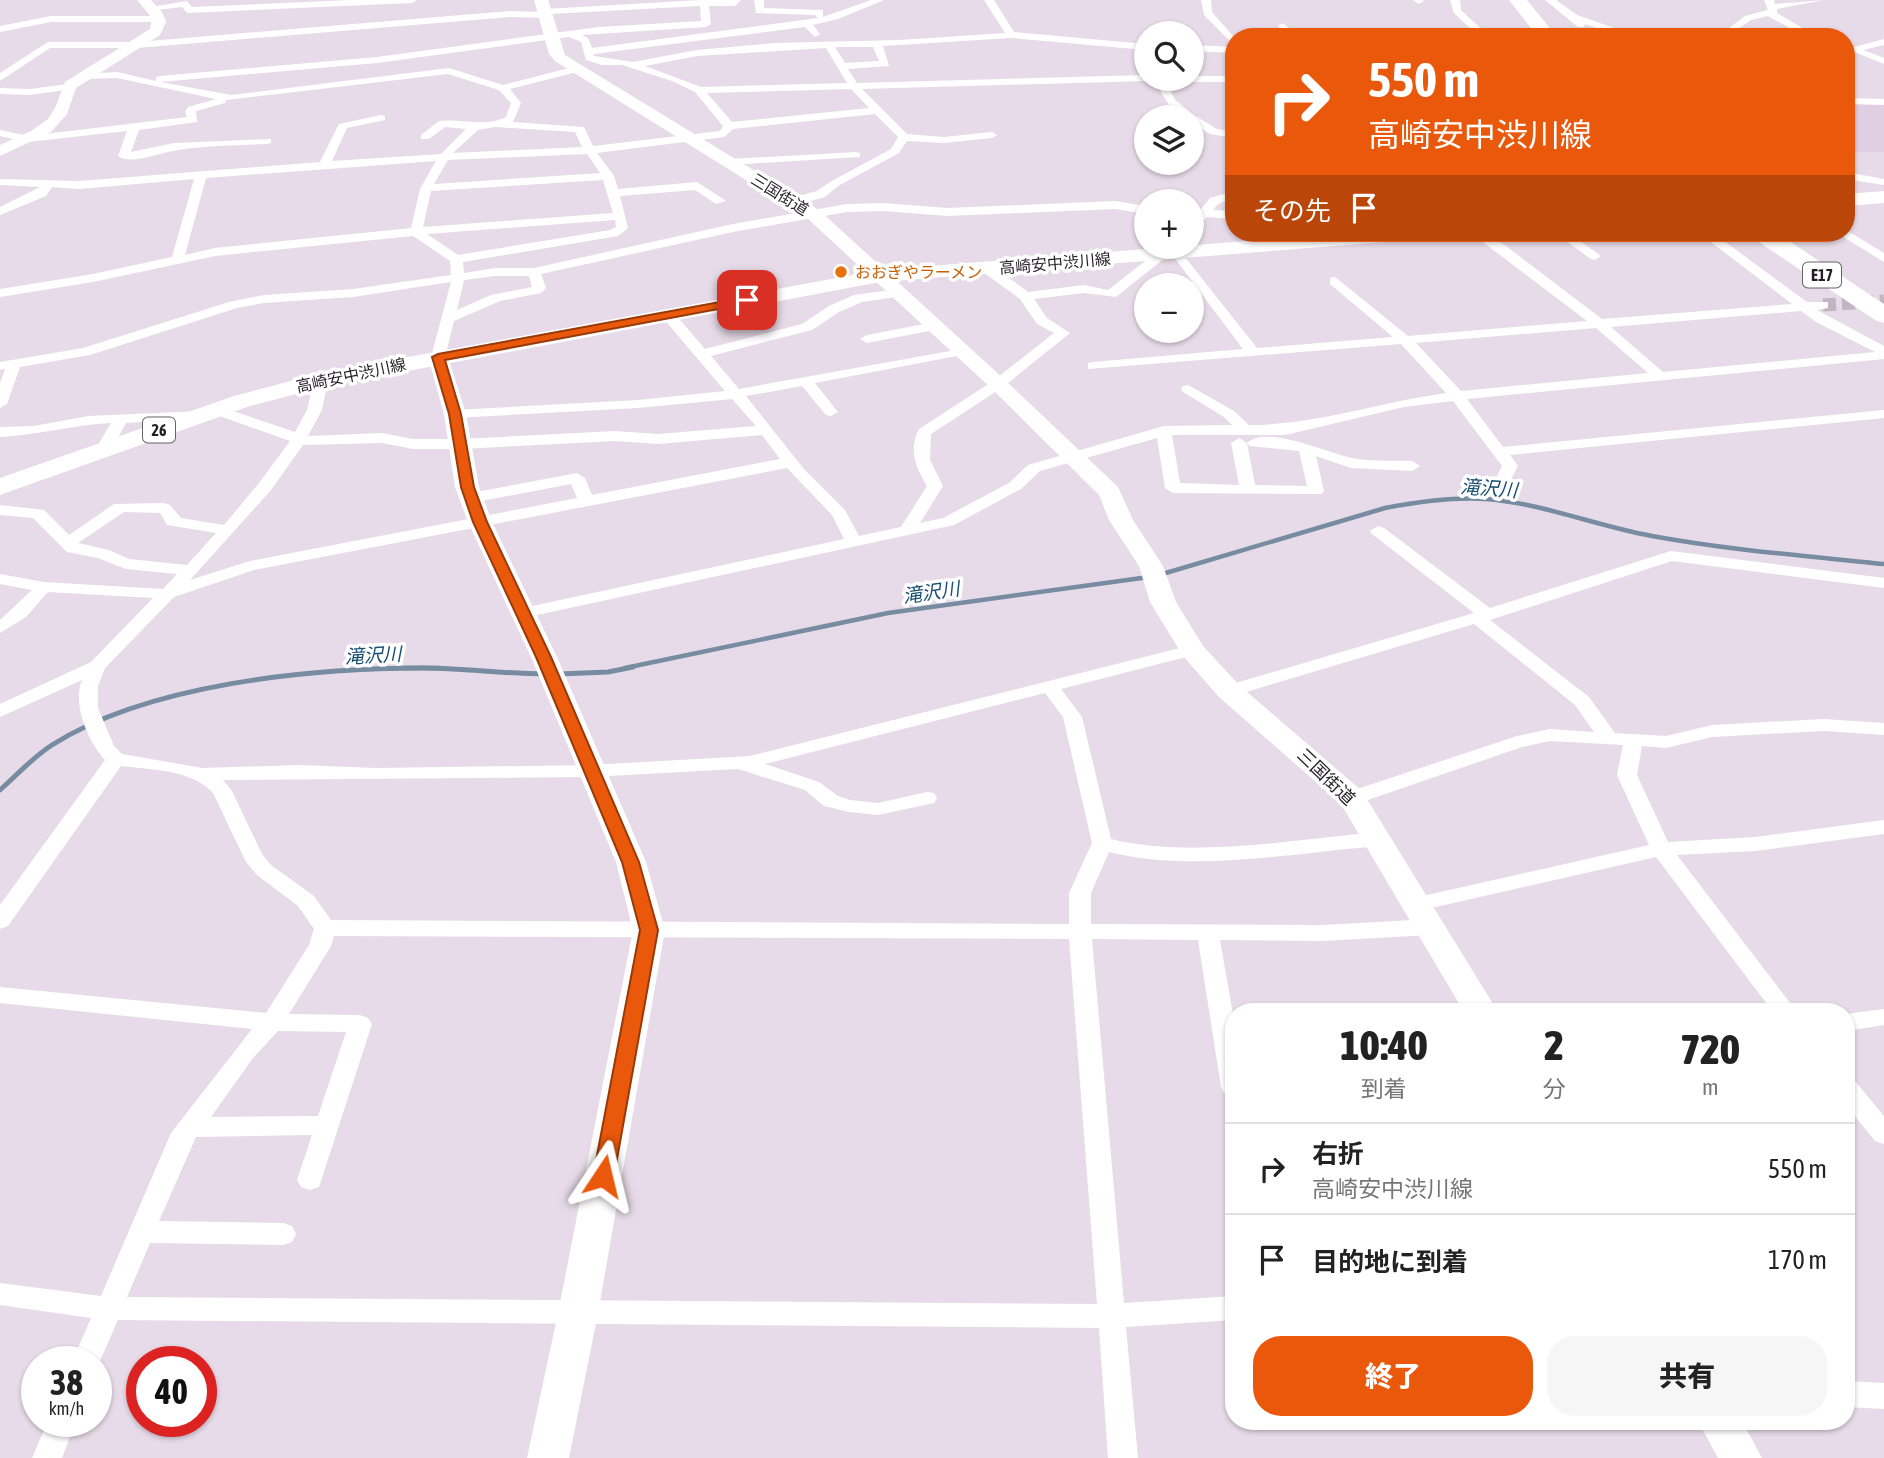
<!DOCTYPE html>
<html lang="ja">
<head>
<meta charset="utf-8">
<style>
	body { margin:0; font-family:"Asap Condensed","Noto Sans JP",sans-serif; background:#f6f6f6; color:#222; height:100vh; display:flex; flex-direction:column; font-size:26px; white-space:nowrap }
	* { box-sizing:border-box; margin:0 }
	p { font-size:23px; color:#767676 }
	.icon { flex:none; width:38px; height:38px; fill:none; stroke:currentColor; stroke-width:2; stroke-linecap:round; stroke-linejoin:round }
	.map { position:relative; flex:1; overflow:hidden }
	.panel { position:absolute; left:1225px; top:1003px; width:630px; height:427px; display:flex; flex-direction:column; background:#fff; border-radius:28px; box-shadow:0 2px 5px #0004 }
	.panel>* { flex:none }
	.guide { position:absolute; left:1225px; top:28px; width:630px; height:214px; border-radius:28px; box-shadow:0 2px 5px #0004; background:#ea580c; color:#fff; overflow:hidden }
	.buttons { position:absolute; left:1134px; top:21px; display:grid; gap:14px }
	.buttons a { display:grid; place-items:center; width:70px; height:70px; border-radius:50%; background:#fff; box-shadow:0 2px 5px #0004; font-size:35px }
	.speed { position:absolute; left:21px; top:1346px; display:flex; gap:14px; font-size:35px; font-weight:700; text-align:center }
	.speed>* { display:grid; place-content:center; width:91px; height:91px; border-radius:50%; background:#fff; box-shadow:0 2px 5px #0004; line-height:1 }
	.speed small { font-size:18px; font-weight:400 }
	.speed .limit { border:10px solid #d22; background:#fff; color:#111 }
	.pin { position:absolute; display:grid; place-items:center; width:60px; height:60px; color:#fff; margin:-30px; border-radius:14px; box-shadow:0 4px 10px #0006 }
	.me { position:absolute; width:77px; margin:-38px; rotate:10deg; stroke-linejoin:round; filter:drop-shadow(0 0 5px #0008) }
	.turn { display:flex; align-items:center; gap:24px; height:147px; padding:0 28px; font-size:32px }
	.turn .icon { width:91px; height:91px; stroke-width:2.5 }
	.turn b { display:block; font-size:49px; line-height:60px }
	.then { display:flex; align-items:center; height:66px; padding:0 28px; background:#0003; gap:14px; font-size:26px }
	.eta { display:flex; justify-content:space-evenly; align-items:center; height:119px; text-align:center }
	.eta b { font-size:42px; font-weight:800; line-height:49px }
	.action { display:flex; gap:14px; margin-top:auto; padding:14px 28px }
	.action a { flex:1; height:80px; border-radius:28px; background:#ea580c; color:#fff; font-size:28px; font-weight:800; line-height:80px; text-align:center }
	.action a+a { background:#f6f6f6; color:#222 }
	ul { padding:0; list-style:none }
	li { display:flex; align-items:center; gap:21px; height:91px; padding:0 28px; border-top:2px solid #e0e0e0 }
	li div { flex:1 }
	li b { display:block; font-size:26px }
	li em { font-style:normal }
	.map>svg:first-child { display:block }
</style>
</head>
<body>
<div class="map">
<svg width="1884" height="1458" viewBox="0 0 1884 1458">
	<rect width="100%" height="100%" fill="#e8dbe9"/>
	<polygon fill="#e0cee2" points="1846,102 1884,103 1884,152 1846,152"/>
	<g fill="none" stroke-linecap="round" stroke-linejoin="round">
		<g stroke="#778ca0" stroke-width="4.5">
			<path d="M1159,575l226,-67c32,-6 67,-11 100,-9 57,4 111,27 167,37 76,14 155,20 232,28"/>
			<polyline points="404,668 441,668"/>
			<polyline points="625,668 888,613 1149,577"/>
		</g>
		<g stroke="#778ca0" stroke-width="5">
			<polyline points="559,674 608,672 633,667"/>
			<path d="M0,790c17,-15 33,-33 52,-45 96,-61 259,-77 371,-77 41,0 81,6 122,6"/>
		</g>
		<polyline stroke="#c1b5c2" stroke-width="13" stroke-dasharray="13 6" stroke-linecap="butt" points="1823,305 1884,301"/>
		<g fill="#fff" fill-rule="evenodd">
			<polygon points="350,0 417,0 412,3 187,13 182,7 150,11 145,8 187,1 192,7"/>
			<path d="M701,0h40l-6,6h-26l2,18 -5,3 -124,8 6,3 4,10 226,-30 -3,-3 -59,-2 -2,-13h10v8l59,2v7l48,-17h13l-46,19 -25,6 7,9 -5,3 -10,-10 -211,27v2l39,6 64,-12 78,-7 123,-3 107,-7 -21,-33h10l20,32 132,12v6l-135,-12 -128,8 6,20 -41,3 9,14 289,-8v4h5l-5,2 -284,8 45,45 37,3 48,-5 5,3 -5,3 -48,5 -37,-2 -8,12 -61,33 -13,11 -33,9 -4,-1v-6l29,-8 13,-9 61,-33 7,-12 -23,-23 -142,15 -9,8 -127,16 17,23 4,13 79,-7 29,19 -10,3 -21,-14 -75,6 8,32 -10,8 -155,26 1,11 31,-5h39l199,-44 114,-20 36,-1 65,5 167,-7 31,5v8l-31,-5 -167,7 -65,-5 -36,1 -114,20 -192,42 5,14 -5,5 -41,8 -46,20 -9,36 -7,4 -7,-4 20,-75 -98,15 -89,6 -27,5 -147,47 -70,12 -13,37 -7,4v-25l5,-14 -5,1v-8l83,-14 146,-46 35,-7 89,-6 98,-14 -1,-14 -37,-25 -198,20 -122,26 -93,15v-8l93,-15 79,-17 22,-78 -115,10 -27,-2 -6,9 -46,19v-8l40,-20 -40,-2v-6l79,2 241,-19 19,-38 42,-9 4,1v4l-38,8 -15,33 109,-7 25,-25 -21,-2 -16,12h-8v-4l18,-14c23,-3 45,7 67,-4l5,-14 -12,-13 -51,-16 -222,26 -1,3 -29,8 1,11 -58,8 -8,22 43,-9 97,-4v4l-4,1c-37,2 -76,1 -111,11 -12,3 -28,8 -38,1l9,-25 -99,11 -28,-6v-6l28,6 159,-19 -2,-5 3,-5 28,-8 -99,-21 -33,1 -4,-1v-4l37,-2 39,9v-4l4,-1 217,-19 222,-30 102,-6 -1,-15 -150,8 -4,4 -36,-1 -373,31h-87l-50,33v-8l48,-31h89l373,-31 30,1 5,-3zM569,37l12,5 5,18 16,5h20l50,16 23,11 28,34 -3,5 -127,15 -9,-19 -71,-5 8,-19 -11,-14 71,-18v-4l-4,-1 -74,19 -54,-17 -217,27 -72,-13 217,-19zM835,47h38l6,14 -34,2zM826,48l21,35 -146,4 -56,-21 52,-10zM851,89l18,19 -137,14 -25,-29zM494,127l81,5 7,15 -129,6 25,-23zM587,154l13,19 -166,11 14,-24zM436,161l-16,28 -9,39 -196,20 -30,7 21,-77zM603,180l10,33 -190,14 8,-36zM615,220l1,7 -6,3 -152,25 -31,-21zM495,276h34l3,11 -41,8 -34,15 7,-30z"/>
			<polygon points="1201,0 1211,0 1212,12 1234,37 1234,45 1204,15"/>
			<polygon points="1413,0 1423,0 1424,1 1419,4"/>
			<polygon points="1450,0 1460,0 1461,10 1490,37 1479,37 1454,13"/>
			<polygon points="1545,0 1556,0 1577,15 1620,30 1725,31 1745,16 1768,10 1764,0 1774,0 1775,4 1824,0 1777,9 1777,13 1818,37 1806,37 1768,16 1751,20 1735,31 1740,37 1588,37 1609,32 1585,24 1584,27 1578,27"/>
			<polygon points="51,16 161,16 166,19 161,22 51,22 0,32 0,26"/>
			<polygon points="1283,23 1298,37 1288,37 1278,26"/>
			<polygon points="1884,39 1884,45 1863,50 1884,58 1884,64 1847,49"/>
			<polygon points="1192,45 1234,47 1234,53 1192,51"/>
			<polygon points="1192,76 1234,76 1234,82 1179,82 1174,79 1192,79"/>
			<path d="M1155,79h10l10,21 19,15 23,14 17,3v6l-24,-4 -18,-11v-6c-21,0 -29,-22 -37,-38z"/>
			<polygon points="68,84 72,85 72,89 30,95 0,94 0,88 30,89"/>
			<polygon points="1846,98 1884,99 1884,105 1846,104"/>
			<polygon points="856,152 860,153 860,157 729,165 723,162 729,159"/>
			<polygon points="1846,172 1884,179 1884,185 1846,179"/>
			<polygon points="1234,191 1234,198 1218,204 1213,210 1234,211 1234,219 1207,217 1196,230 1192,231 1192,220 1195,216 1192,216 1192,210 1200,210 1210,198"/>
			<polygon points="1846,230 1884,253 1884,262 1837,233 1846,233"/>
			<polygon points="1283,233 1301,233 1322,242 1316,246"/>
			<path d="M1471,233h14l21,13 96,73 190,-15 -93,-71h14l94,69h21v6l-11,2 67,36v13l-417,40 36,48 381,-37v8l-374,37 8,11 -9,17 -6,2 -8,-5 7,-14 -49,-65 -49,6 -119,28h-113l8,48 59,2 -8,-42 8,-5 8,5 8,42 52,1 -8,-35 -49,-5 -3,-3c20,-19 82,11 105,15 19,4 41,2 60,3l8,5 -8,5 -61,-3 -35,-12 8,35 -2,3 -149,-1 -8,-5 -8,-50 -117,33 -19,18 -67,36 -431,93 -9,-5 9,-5 321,-69 -12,-24 -45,-47 -533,102 -80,27 -69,71 -7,18v22l16,38 8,8 80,14 97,-3 77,3 214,-3 160,-9 442,-111 6,1 3,4 -3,4 -137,35 21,28 29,122c80,20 185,0 268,-7l7,2 3,5 -3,5 -7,2c-86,7 -187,27 -270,6l-18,41v31l231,1 109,-6 8,3 3,5 -3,5 -8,3 -109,6 -102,-1 14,80 -1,76 -9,-3 -3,-6 -23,-147 -106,-1 32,364 110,-7v24l-108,7 12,131h-30l-9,-130 -981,-8 -22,50v-8h-24l19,-44 -91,-13v-22l101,13 70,-163 81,-104 -252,-26v-16l266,26 43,-68 5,-16 -16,-23 -41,-31 -11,-13 -33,-69c-22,-24 -61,-23 -92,-27l-113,160 -8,3v-24l105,-145c-17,-18 -33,-56 -23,-80l-82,37v-13l91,-42 62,-64 -105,-6 -22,25 -26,16v-13l32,-30 -32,-6v-10l44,8 119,7 14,-15 -51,-5 -28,-11 -31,-6 -34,-34 -33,-3v-10l44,5 25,25 45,-31 50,-1 6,2 11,13 43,7 35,-42 31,-42 -79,-28 -2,-3 7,-4 5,1 74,25 12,-22 7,-30 7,-4 7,4 -6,30 -14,26 74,-3 31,6h47l155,-8 43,3 98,-8 -24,-27 -94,9 -183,10 -7,-4 7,-4 183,-10 87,-9 -62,-73v-6h10l32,37 97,-25 27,-18 25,-11 44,-6 5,1v6l-41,6 -23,10 -27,18 -101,26 28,33 228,-41 2,3 -7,4 -147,28 23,29 -7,4 -5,-1 -24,-29 -56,10 58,73 41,41 14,26 42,-9 26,-41c-11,-18 -19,-37 -8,-57l74,-48 61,-48 -17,-9 -17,-25 -37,-27v-6h10l35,26 56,-7 24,5 55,-43h14l80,101 136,-11 -63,-53v-6l5,-1 73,59 179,-15zM1171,253l72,96 -150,13 -5,1v6l313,-25 45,49c-66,9 -130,32 -197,32l-15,-14 -46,-26 -5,1 -2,3 2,3 41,25 8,8 -68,1 -136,39 -19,18 -66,35 -23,5 23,-37 -13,-26 1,-26 72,-47 67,-54 -23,-15 -13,-19 50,-6 32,4zM1801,311l15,11 59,30 -212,20 -52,-45zM1596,328l52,45 -187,18 -45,-48zM762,435l18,24 -188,36 -7,-17 -8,-5 -106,20 -8,5 2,3 6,2 100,-19 6,14 -327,63 -60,19 81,-90 32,-45 79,-2 31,6h47l155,-8 43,3zM124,512l36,1 7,12 49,8 -29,32 -58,-6 -20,-9 -31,-7zM1045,693l18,24 29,126 -23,50v31l-738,-4 -17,-24 -43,-31 -9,-11 -30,-63 -9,-11 367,-3 148,-8 67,21 19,16 25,6 29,3 56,-12 3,-5 -3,-5 -7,-1 -49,11 -28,-3 -12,-4 -19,-14 -54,-18zM334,936l735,3 28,365 -970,-7 23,-54 133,2 9,-3 4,-8 -4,-8 -9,-3 -124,-2 37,-84 116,-2 -15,45 4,7 9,3 9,-3 53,-163 -4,-6 -8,-3 -71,-1 42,-68zM278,1031l68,1 -28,84 -107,1 42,-59z"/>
			<polygon points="1555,233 1569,233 1601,256 1595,260 1591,259"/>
			<polygon points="934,322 941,326 939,329 867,343 860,339 867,335"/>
			<path d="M201,411l5,1 2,3 -2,3 -80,5 -11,20 3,5 -8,5 -5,-2 -6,-8 12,-20c-38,2 -73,12 -111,14v-10l34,-1 54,-10z"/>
			<polygon points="1378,526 1384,528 1490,608 1671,551 1884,578 1884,588 1672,561 1490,620 1589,697 1615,733 1666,736 1712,725 1824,719 1884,723 1884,735 1824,731 1712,737 1666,748 1642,746 1637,775 1668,842 1755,837 1884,820 1884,834 1755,851 1677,855 1797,1012 1773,1012 1656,857 1418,911 1410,909 1407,904 1410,899 1418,897 1649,845 1617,775 1623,745 1550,741 1522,747 1359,803 1345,803 1342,798 1345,793 1517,736 1550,729 1594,732 1575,705 1474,624 1236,695 1222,695 1220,691 1222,687 1474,613 1372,534 1370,531"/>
			<polygon points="1884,1009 1884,1025 1846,1031 1846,1014"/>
			<polygon points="1846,1078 1855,1081 1884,1116 1884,1144 1875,1141 1846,1105"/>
			<polygon points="1846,1381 1884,1383 1884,1409 1846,1407"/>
			<polygon points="48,1421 76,1421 62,1458 32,1458"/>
		</g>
		<g fill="#fff" fill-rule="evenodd">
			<polygon points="137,0 151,0 162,12 166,22 160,35 76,88 67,114 51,132 0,156 0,145 31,131 48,119 56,106 65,82 150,29 152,18"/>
			<polygon points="534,0 548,0 565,55 819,210 1005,380 1118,487 1133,520 1163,566 1176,602 1203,646 1239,685 1362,791 1498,1012 1464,1012 1341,804 1219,697 1183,656 1150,602 1139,566 1109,520 1099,495 991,388 807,218 555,61 549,54"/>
			<polygon points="438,351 445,353 448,357 466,414 479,487 492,522 557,657 646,862 665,930 598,1313 569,1458 527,1458 558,1313 633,930 616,862 531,657 468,522 455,487 444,414 428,357 431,353"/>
			<polygon points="1698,1421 1742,1421 1762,1458 1718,1458"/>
		</g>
		<g fill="#fff" fill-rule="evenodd">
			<polygon points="1884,191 1884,203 1846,206 1846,194"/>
			<polygon points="1349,233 1433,233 1430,237 1423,239 880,282 323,387 250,406 0,495 0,478 234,396 321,373 880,270"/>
		</g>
		<g fill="#fff" fill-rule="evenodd">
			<polygon points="1509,0 1527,0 1557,37 1538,37"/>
			<polygon points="1749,233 1777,233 1884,304 1884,323 1875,320 1753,238"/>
		</g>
	</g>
	<polygon fill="#ea580c" stroke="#983908" stroke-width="2" points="747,297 751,298 751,303 445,360 461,414 474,487 487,522 551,657 639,862 658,930 614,1176 611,1182 603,1185 596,1182 593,1176 640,930 622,862 536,657 473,522 461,487 449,414 432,357 438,354"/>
	<circle fill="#e8710a" stroke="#fff" stroke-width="2.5" cx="841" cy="272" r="7"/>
	<g text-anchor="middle" stroke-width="7" stroke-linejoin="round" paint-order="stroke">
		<g font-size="16" fill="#241f24" stroke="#fff">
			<text transform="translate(780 194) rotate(32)" y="6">三国街道</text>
			<text transform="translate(1055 263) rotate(-5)" y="6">高崎安中渋川線</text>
			<text transform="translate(351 375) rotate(-12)" y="6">高崎安中渋川線</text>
		</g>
		<g font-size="16" fill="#c56008" stroke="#fff" text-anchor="start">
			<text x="855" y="278">おおぎやラーメン</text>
		</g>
		<g fill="#fff" stroke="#666266" stroke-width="2">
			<rect x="1803" y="262.5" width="38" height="25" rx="5"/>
			<rect x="143" y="417.5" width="32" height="25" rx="5"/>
		</g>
		<g font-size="16" font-weight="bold" fill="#241f24">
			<text x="1822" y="281">E17</text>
			<text x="159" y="436">26</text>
		</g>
		<g font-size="18" fill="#241f24" stroke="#fff">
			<text transform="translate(1326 777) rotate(44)" y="6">三国街道</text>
		</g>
		<g font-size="19" font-style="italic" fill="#174d71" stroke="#fff">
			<text transform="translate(1489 488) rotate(4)" y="7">滝沢川</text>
			<text transform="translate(931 592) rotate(-8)" y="7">滝沢川</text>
			<text transform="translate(373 655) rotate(-3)" y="7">滝沢川</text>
		</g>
	</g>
</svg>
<div class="buttons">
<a><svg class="icon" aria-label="search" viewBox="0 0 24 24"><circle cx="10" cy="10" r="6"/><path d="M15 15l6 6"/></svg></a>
<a><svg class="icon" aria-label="layers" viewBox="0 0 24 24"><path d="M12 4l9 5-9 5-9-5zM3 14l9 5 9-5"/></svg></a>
<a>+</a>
<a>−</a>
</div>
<div class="speed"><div>38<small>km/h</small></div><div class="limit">40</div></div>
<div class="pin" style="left:747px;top:300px;background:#d93025"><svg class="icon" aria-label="arrive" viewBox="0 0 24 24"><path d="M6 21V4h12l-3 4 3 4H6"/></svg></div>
<svg class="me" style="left:603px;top:1176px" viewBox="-20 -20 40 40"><path d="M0-17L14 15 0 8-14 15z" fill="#ea580c" stroke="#fff" stroke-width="4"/></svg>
<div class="guide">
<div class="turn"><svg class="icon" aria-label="right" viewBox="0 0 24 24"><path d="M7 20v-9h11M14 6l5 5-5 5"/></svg><div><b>550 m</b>高崎安中渋川線</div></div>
<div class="then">その先<svg class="icon" aria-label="arrive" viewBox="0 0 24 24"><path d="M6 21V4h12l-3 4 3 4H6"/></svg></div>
</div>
<section class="panel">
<div class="eta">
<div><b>10:40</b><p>到着</p></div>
<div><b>2</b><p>分</p></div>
<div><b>720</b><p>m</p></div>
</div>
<ul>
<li><svg class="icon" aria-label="right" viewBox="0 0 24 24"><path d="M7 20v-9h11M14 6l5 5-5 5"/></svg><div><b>右折</b><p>高崎安中渋川線</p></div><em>550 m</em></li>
<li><svg class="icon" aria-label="arrive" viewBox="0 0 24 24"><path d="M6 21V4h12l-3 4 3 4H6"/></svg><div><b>目的地に到着</b></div><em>170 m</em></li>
</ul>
<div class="action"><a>終了</a><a>共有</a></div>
</section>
</div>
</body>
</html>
